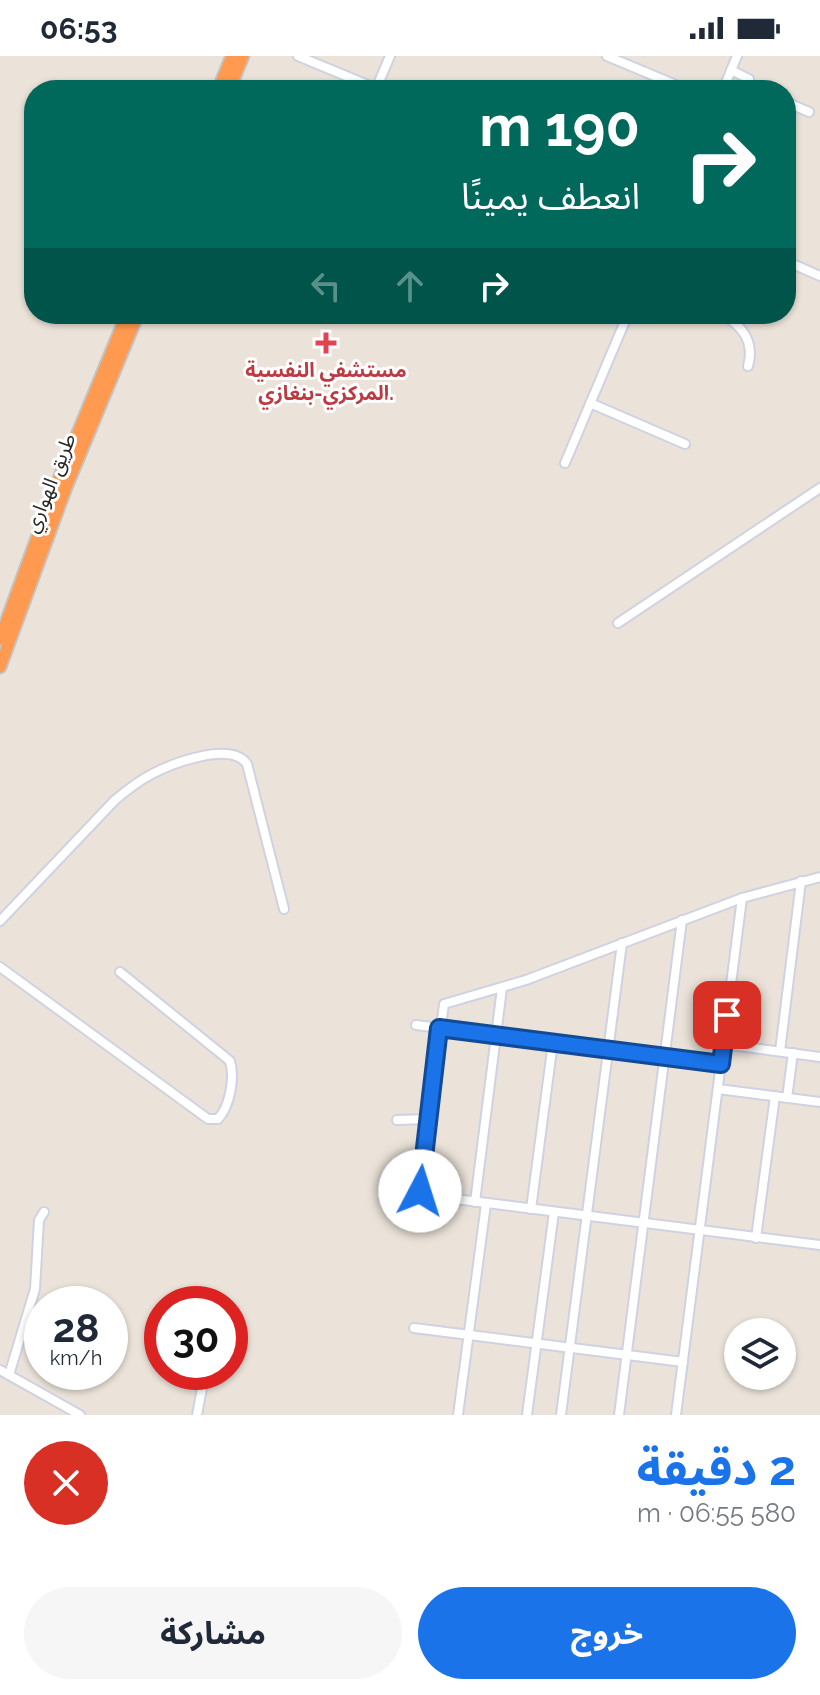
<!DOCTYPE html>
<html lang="ar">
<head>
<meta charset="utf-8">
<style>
	body { margin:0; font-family:Raleway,"Noto Sans Arabic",sans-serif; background:#f6f6f7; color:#1f2937; direction:rtl; height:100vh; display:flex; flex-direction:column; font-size:30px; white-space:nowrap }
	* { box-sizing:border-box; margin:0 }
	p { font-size:26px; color:#747a83 }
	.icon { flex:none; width:44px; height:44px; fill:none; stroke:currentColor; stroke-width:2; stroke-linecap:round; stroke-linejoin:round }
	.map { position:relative; height:1359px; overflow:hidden; direction:ltr }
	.side { display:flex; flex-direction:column; background:#fff; flex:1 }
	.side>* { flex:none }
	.banner { position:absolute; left:24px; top:24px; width:772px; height:244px; border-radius:32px; box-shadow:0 2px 6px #0004; direction:rtl; background:#00695c; color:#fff; overflow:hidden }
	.buttons { position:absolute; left:724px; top:1262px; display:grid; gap:16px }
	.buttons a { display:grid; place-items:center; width:72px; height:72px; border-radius:50%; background:#fff; box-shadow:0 2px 6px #0004; font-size:40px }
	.speed { position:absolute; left:24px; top:1230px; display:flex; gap:16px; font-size:40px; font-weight:700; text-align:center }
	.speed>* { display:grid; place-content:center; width:104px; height:104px; border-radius:50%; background:#fff; box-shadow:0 2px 6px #0004; line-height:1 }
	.speed small { font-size:20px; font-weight:400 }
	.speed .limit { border:12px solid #d22; background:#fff; color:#111 }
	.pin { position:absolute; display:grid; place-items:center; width:68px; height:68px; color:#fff; margin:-34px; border-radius:16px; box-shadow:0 4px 12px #0006 }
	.me { position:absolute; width:88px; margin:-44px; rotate:5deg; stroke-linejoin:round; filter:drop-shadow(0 0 6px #0008) }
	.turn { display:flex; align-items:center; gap:28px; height:168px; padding:0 24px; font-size:36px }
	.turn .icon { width:104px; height:104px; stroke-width:2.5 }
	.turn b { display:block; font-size:56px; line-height:68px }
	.lanes { display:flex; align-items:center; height:76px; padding:0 24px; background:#0003; justify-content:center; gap:40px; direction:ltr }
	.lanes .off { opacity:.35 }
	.round { display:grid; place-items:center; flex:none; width:84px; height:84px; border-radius:42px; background:#f6f6f7 }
	.head { display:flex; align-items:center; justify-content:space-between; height:136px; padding:0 24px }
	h1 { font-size:48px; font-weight:700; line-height:60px; color:#1a73e8 }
	.button { display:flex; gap:16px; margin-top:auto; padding:16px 24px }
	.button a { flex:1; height:92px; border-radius:48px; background:#1a73e8; color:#fff; font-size:32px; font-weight:700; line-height:92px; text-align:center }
	.button a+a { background:#f6f6f7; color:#1f2937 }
	.status { display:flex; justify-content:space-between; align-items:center; height:56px; padding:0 40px; background:#fff; direction:ltr }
	.status svg { height:22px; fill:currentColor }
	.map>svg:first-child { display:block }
</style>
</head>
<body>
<div class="status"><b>06:53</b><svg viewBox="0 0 49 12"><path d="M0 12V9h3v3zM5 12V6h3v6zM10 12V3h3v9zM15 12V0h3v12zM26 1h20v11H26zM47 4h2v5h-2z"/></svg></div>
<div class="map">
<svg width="820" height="1359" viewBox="0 0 820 1359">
	<rect width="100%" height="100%" fill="#ebe3d9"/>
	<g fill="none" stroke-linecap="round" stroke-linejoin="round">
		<g stroke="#cfd2e1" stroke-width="12">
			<g id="minor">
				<polyline points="298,0 380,34"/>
				<polyline points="607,0 688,34"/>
				<polyline points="731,14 749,23 746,34"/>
				<polyline points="376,33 390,0"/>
				<polyline points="723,34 737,0"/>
				<polyline points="786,46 809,56"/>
				<polyline points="786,205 820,220"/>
				<path d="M720,258c22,10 35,28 28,52"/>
				<polyline points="590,347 685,388"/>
				<polyline points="565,407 628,258"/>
				<polyline points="618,567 820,432"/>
				<polyline points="820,821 742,842 526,924 444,948 420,1131 424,1139 820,1189"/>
				<path d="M0,865l115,-121c12,-10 23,-19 37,-26 21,-11 79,-33 95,-10l37,145"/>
				<path d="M0,911l208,152h10c12,-13 17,-41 12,-58l-110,-89"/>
				<polyline points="416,969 721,1008"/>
				<polyline points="723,988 820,1001"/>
				<polyline points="780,995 801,825"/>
				<polyline points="718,1033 820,1046"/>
				<polyline points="787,1042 793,997"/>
				<polyline points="397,1064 428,1063"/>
				<polyline points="475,1146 502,932"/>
				<polyline points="531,1153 553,986"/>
				<polyline points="756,1182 775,1040"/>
				<polyline points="414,1272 683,1306"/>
				<polyline points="0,1314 80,1359"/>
				<polyline points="9,1319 35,1233 39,1164 44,1156"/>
				<polyline points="197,1359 205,1316"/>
				<polyline points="458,1359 486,1148"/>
				<polyline points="527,1359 554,1156"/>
				<polyline points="561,1359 622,887"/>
				<polyline points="619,1359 682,864"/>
				<polyline points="676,1359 742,842"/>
			</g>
		</g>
		<g stroke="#c3c3c3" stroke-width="15">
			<g id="highway">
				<polyline points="218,34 232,0"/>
				<polyline points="229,34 243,0"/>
				<polyline points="0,583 56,430 127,258"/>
				<polyline points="0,611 65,434 138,258"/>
			</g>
		</g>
		<use href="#minor" stroke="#fff" stroke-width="8"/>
		<use href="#highway" stroke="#ff9a50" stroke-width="11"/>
	</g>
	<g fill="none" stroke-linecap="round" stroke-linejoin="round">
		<g stroke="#114b97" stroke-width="20">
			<polyline id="route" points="420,1135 439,972 721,1008 727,959"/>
		</g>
		<use href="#route" stroke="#1a73e8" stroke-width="14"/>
	</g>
	<path fill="#e0444e" stroke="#fff" stroke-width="3" d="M322 275h8v8h8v8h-8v8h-8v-8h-8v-8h8z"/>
	<g text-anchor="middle" stroke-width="6" stroke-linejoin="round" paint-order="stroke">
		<g font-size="20" font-weight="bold" fill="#be3a42" stroke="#fff">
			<text x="326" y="321">مستشفي النفسية<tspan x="326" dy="23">المركزي-بنغازي.</tspan></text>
		</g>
		<g font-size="20" fill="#282828" stroke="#fff">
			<text transform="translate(50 427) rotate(-68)" y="7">طريق الهواري</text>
		</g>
	</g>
</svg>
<div class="buttons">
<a><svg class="icon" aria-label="layers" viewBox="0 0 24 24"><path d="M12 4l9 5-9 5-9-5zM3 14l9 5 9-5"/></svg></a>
</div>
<div class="speed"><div>28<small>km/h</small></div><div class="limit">30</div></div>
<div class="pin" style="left:727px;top:959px;background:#d93025"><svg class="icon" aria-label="arrive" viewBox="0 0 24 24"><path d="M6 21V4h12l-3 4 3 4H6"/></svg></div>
<svg class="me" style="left:420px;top:1135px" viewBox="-20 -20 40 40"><circle r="19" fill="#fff"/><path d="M0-13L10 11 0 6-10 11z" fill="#1a73e8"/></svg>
<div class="banner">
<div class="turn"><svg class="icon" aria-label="right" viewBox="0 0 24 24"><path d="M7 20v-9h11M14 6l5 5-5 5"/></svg><div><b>190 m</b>انعطف يمينًا</div></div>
<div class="lanes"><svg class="icon off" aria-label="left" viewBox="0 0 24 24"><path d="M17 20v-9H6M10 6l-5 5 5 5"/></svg><svg class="icon off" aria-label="ahead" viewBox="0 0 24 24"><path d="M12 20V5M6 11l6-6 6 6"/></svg><svg class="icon" aria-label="right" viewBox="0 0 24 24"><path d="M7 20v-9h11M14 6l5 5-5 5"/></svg></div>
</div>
</div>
<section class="side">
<div class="head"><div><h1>2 دقيقة</h1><p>580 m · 06:55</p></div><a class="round" style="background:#d93025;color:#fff"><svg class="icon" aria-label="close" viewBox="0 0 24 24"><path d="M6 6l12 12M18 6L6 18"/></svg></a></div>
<div class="button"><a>خروج</a><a>مشاركة</a></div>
</section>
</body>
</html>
